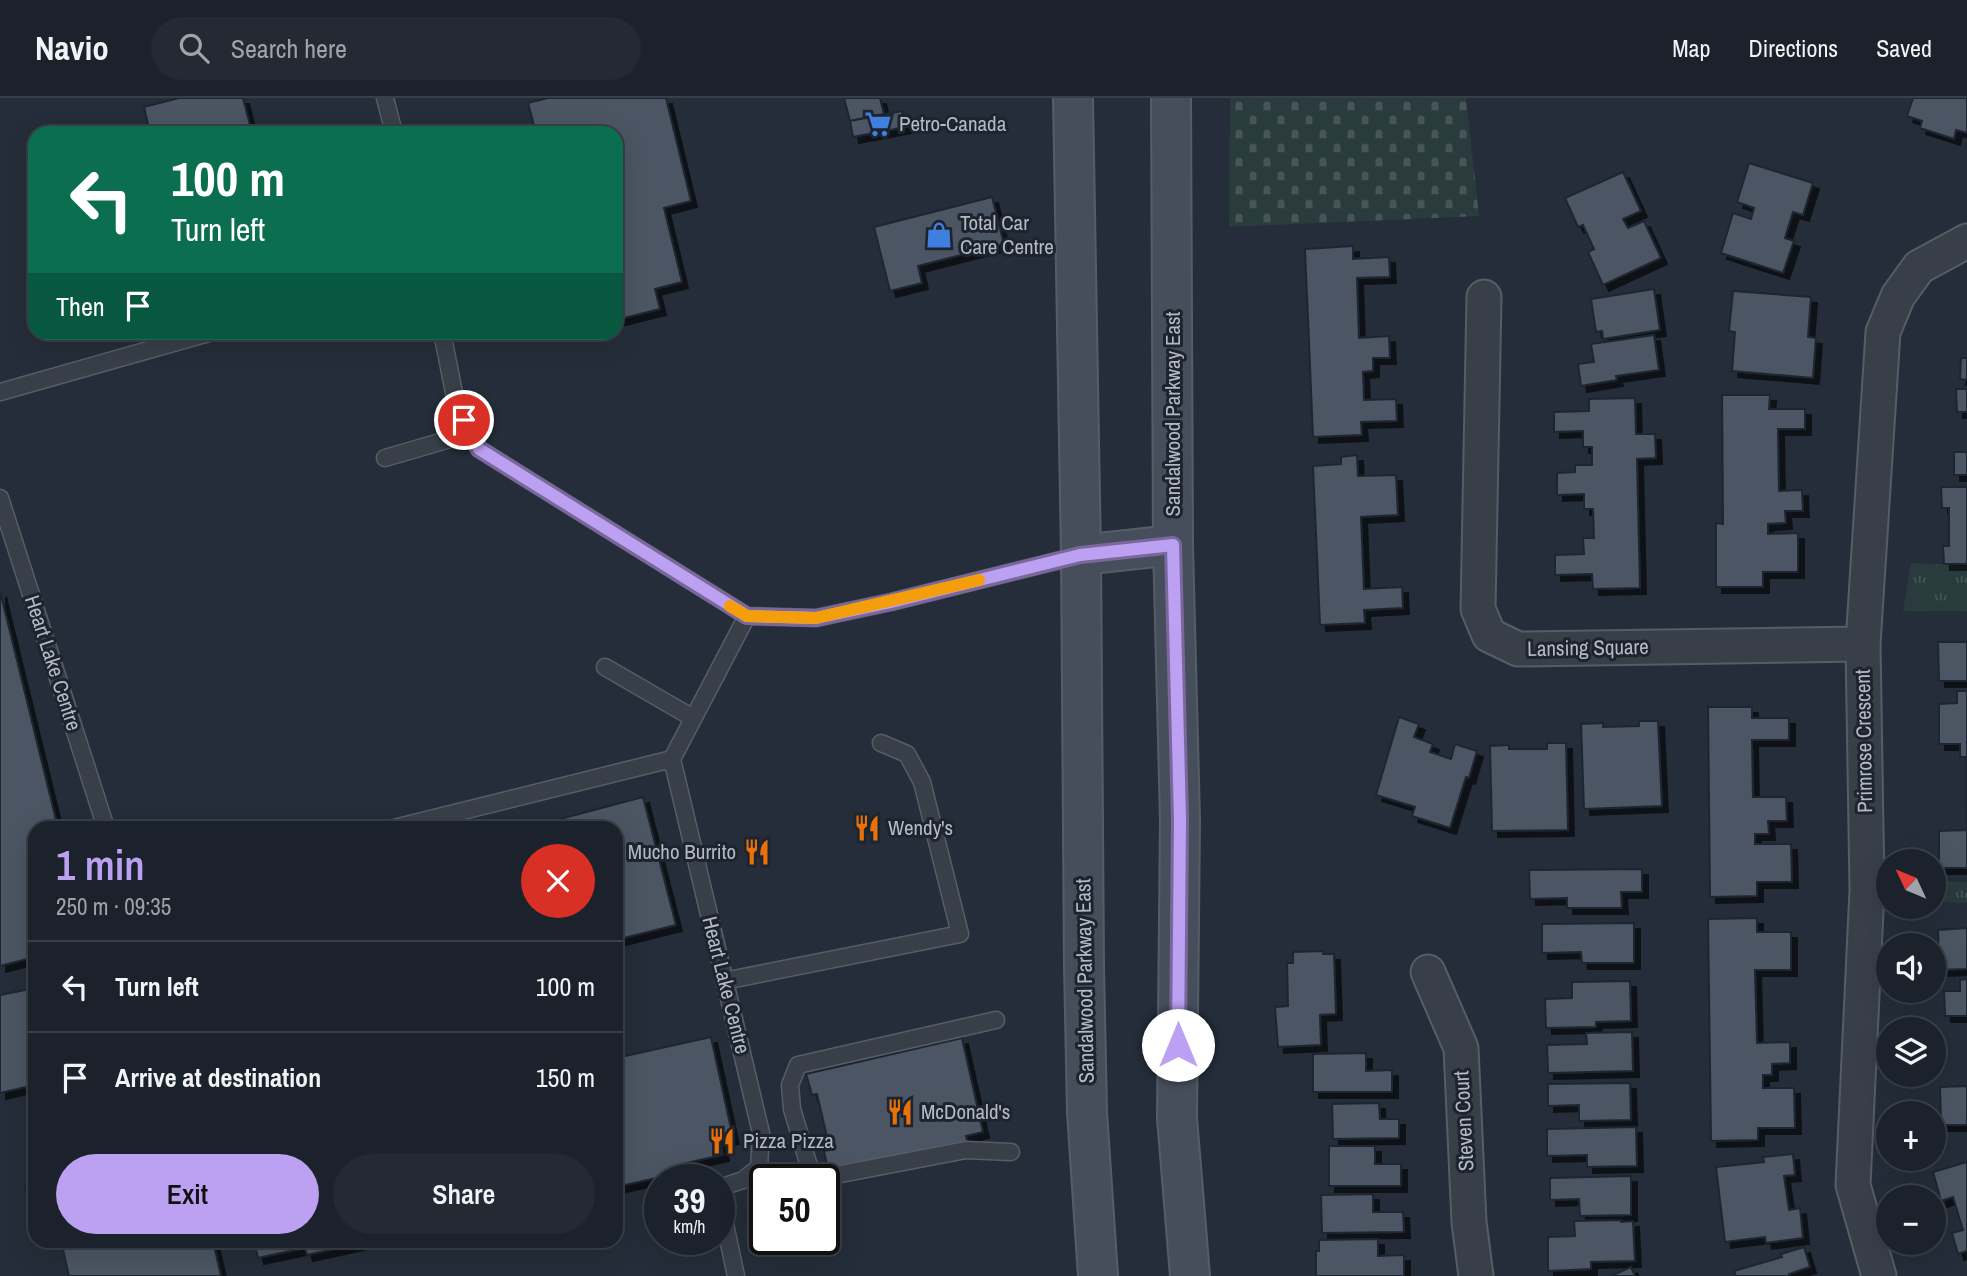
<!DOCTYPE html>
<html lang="en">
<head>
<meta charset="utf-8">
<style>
	body { margin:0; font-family:"Archivo Narrow",sans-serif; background:#242a33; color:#f1f3f6; height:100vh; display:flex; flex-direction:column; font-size:26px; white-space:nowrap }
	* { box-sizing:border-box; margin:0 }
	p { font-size:23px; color:#a0a4a9 }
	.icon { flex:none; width:38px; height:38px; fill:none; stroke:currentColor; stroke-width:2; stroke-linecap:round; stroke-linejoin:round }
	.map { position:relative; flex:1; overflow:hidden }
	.sheet { position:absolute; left:28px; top:723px; width:595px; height:427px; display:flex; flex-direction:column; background:#1b222b; border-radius:21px; box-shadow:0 7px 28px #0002,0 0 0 2px #393f47 }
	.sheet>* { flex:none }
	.hud { position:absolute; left:28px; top:28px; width:595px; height:214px; border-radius:21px; box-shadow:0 7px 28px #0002,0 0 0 2px #393f47; background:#0b6e4f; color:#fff; overflow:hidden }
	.needle { width:46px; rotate:314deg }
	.fabs { position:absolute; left:1876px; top:751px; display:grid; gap:14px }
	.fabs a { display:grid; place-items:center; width:70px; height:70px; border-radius:50%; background:#1b222b; box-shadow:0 7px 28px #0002,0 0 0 2px #393f47; font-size:35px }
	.speed { position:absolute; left:644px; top:1066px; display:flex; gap:14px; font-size:35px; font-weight:700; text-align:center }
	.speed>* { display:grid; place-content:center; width:91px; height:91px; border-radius:50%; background:#1b222b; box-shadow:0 7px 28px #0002,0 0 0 2px #393f47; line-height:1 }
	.speed small { font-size:18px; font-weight:400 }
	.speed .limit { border:4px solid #111; border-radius:10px; background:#fff; color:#111 }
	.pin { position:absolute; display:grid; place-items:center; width:60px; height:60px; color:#fff; margin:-30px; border:4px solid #fff; border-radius:50%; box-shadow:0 2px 7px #0007 }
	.me { position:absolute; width:77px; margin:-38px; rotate:0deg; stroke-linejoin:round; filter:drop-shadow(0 0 5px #0008) }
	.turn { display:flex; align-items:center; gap:24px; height:147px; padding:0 28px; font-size:32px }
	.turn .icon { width:91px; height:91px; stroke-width:2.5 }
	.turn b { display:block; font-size:49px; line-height:60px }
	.then { display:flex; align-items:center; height:66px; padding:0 28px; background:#0003; gap:14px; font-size:26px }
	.round { display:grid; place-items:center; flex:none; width:74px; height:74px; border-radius:37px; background:#242a33 }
	.summary { display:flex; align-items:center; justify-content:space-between; height:119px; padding:0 28px }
	h1 { font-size:42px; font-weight:600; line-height:52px; color:#bca0f2 }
	.cta { display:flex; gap:14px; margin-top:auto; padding:14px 28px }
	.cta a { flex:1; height:80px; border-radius:42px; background:#bca0f2; color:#111; font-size:28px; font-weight:600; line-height:80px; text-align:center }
	.cta a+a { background:#242a33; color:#f1f3f6 }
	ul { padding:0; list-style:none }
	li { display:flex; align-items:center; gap:21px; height:91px; padding:0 28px; border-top:2px solid #393f47 }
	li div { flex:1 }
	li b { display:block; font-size:26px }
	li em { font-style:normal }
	header { display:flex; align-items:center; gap:42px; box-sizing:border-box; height:98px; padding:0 35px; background:#1b222b; border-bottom:2px solid #393f47 }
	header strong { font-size:33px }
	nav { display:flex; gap:38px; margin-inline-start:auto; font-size:24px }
	.search { width:490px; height:63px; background:#242a33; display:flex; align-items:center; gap:18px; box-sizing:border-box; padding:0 24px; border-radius:38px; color:#a0a4a9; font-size:26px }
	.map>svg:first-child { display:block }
</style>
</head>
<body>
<header>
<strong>Navio</strong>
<div class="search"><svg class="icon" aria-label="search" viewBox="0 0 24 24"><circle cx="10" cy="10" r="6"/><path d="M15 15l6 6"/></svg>Search here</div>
<nav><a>Map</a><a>Directions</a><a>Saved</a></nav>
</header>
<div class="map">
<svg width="1967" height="1178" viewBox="0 0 1967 1178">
	<defs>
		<pattern id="grass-tufts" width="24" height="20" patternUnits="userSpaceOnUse" patternTransform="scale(1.75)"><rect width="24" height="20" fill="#293b3c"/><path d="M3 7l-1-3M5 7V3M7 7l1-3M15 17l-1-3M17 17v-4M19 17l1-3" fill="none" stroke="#465557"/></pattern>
		<pattern id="cemetery-stones" width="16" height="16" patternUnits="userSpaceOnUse" patternTransform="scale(1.75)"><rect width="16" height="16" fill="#293b3c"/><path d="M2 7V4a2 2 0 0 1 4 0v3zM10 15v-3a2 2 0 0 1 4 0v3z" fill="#465557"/></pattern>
		<filter id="shadow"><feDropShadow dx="6" dy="6" stdDeviation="0" flood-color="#0009"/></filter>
	</defs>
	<rect width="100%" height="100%" fill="#242d39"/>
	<g fill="url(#grass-tufts)">
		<polygon points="1911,465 1967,468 1967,513 1903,513"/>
		<polygon points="1934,783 1967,784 1967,805 1934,804"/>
	</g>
	<polygon fill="url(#cemetery-stones)" points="1230,0 1466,0 1479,118 1229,129"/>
	<g fill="#4b5463" stroke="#1f2630" stroke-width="2" filter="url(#shadow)">
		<polygon points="179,0 243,0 252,35 150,35 144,9"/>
		<polygon points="548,0 666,0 691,103 664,110 682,184 655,191 660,211 616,222 616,35 536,35 528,5"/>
		<polygon points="844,0 880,0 884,16 850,23"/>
		<polygon points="1913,0 1967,0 1967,35 1956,32 1954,41 1920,30 1922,23 1907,18"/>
		<polygon points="902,13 906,29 853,39 850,23"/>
		<polygon points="1749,65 1813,85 1803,117 1793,114 1785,140 1794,143 1783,175 1721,155 1733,115 1751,121 1754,110 1737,104"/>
		<polygon points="1623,74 1641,113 1623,121 1628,130 1644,123 1661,160 1603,187 1588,154 1594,151 1583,127 1578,129 1565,100"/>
		<polygon points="992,99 1004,146 918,168 922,185 890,193 874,129"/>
		<polygon points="1353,148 1353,161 1389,159 1390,179 1357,180 1359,240 1389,238 1390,260 1373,260 1373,273 1363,274 1364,302 1396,301 1397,323 1361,324 1362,337 1313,339 1305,151"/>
		<polygon points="1654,191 1660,232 1603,241 1602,233 1596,234 1591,201"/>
		<polygon points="1733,193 1811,199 1808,239 1816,240 1813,280 1732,273 1735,234 1729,233"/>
		<polygon points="1654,237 1659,272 1616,278 1617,282 1581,288 1578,266 1594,264 1591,246"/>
		<polygon points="1961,260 1967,260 1967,282 1960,281"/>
		<polygon points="1956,291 1967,291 1967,314 1957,314"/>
		<polygon points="1722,297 1770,297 1769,311 1805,311 1805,331 1778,331 1779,393 1802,392 1803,413 1785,413 1786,425 1768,426 1768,436 1798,435 1798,474 1763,474 1763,489 1716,489 1716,425 1723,426"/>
		<polygon points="1635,300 1636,336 1655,336 1656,360 1637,361 1640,490 1593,491 1592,476 1555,477 1555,457 1584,456 1583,440 1594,440 1593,411 1584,411 1584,396 1557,397 1557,375 1575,374 1575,367 1592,367 1592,349 1583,349 1583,333 1554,334 1554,314 1589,313 1589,301"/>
		<rect x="1954" y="354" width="13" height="23"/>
		<polygon points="1357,357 1358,378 1396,377 1398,417 1361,419 1364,491 1402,489 1403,510 1364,512 1365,525 1320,527 1313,368 1341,366 1341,359"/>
		<polygon points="1941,389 1967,389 1967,466 1944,466 1943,448 1949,448 1949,410 1942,410"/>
		<polygon points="0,493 58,730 35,730 35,859 0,868"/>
		<polygon points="1938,544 1967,544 1967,583 1939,583"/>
		<polygon points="1957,593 1967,593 1967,770 1939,770 1939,733 1967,732 1966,659 1960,659 1960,646 1939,646 1939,606 1957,605"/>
		<polygon points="1708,609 1752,609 1752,620 1789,620 1789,642 1752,642 1753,699 1786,699 1787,723 1768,723 1769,736 1755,736 1755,746 1791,746 1792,784 1757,784 1757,798 1710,799"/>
		<polygon points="1399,619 1419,626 1414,639 1433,646 1430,654 1451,661 1455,646 1477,653 1469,680 1466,679 1450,730 1412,718 1415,709 1376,697"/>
		<polygon points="1639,623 1658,623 1662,708 1584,711 1581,626 1603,625 1603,629 1639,628"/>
		<polygon points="1547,645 1566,645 1568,732 1492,733 1490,648 1509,647 1509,651 1547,651"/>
		<polygon points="643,699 676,827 616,842 616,730 526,730"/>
		<polygon points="1642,771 1642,794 1621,794 1622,810 1567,810 1567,800 1530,801 1529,772"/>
		<polygon points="1757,820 1757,834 1791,834 1791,872 1755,872 1757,945 1790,944 1790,965 1772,966 1772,977 1763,977 1763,990 1794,990 1795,1030 1758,1030 1758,1042 1711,1043 1708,821"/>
		<polygon points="1634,825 1634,865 1582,865 1581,854 1542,855 1542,826"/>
		<polygon points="1967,830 1967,871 1939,872 1938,832"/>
		<polygon points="1323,853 1323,856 1334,856 1336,916 1320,917 1321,947 1278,949 1275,909 1288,908 1287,865 1293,865 1293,854"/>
		<polygon points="1967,881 1967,918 1945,918 1944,893 1960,893 1960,882"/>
		<polygon points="1630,883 1631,923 1596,924 1596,929 1546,930 1545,901 1572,900 1572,884"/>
		<polygon points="35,890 35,987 0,995 0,897"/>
		<polygon points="1632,934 1633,973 1548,975 1547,947 1587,946 1586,935"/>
		<polygon points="711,939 733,1040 720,1043 723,1057 686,1065 688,1073 616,1089 616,960"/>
		<polygon points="962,940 983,1034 966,1038 968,1046 828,1072 824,1053 830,1052 817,996 812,997 806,976"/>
		<polygon points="1366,955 1366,973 1392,972 1392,994 1313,994 1313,956"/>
		<polygon points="1630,985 1631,1022 1579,1023 1579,1007 1548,1008 1548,986"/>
		<polygon points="1967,988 1967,1027 1941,1027 1940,989"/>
		<polygon points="1379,1005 1380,1021 1399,1021 1399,1040 1333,1041 1332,1006"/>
		<polygon points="1636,1029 1637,1068 1587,1069 1587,1057 1547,1058 1547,1031"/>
		<polygon points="1329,1048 1375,1048 1375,1066 1401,1066 1401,1088 1329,1088"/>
		<polygon points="1793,1056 1795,1077 1784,1078 1789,1112 1800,1110 1803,1140 1766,1145 1765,1139 1725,1144 1716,1069 1764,1064 1763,1059"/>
		<polygon points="1967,1064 1967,1153 1958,1156 1952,1135 1963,1132 1953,1099 1941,1103 1933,1074"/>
		<polygon points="1631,1078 1631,1117 1580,1118 1579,1101 1550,1102 1550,1080"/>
		<polygon points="35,1081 35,1129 25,1087"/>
		<polygon points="1373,1096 1373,1114 1403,1114 1404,1134 1322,1135 1321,1097"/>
		<polygon points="1621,1122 1621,1124 1633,1123 1635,1163 1591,1164 1591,1171 1548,1173 1548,1139 1575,1138 1574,1123"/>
		<polygon points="1378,1141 1378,1158 1404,1157 1404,1178 1316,1178 1316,1153 1319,1153 1319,1142"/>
		<polygon points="61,1143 213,1143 221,1178 69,1178"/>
		<polygon points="254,1143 371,1143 307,1157 305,1150 258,1160"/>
		<polygon points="1804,1149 1810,1169 1789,1176 1790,1178 1736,1178 1734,1173 1782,1159 1781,1156"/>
		<polygon points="1631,1169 1635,1178 1611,1178"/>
	</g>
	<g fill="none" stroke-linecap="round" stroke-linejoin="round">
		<g stroke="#565d67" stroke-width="19">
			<g id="lane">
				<polyline points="385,0 394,35"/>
				<polyline points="442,234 457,310 479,351 747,518 816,520 891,504 1081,457"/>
				<polyline points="0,294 212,234"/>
				<polyline points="385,360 471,335"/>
				<polyline points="0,400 106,730"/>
				<polyline points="605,569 693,620"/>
				<polyline points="672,661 747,518"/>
				<polyline points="394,730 672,661 761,1035 759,1069 743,1082 719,1090"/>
				<polyline points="724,883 960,836 922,684 907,656 881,645"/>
				<polyline points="996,922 798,967 790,987 792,1011 809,1068 820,1080 966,1052 1011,1054"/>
				<polyline points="719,1098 736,1178"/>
			</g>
		</g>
		<g stroke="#565d67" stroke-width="37">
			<g id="street">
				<polyline points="1484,199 1478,511 1489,537 1518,551 1863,546"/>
				<polyline points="1428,874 1461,950 1469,1124 1476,1178"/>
				<polyline points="1879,1178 1853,1087 1867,792 1863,546 1883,234 1898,198 1919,169 1967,143"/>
			</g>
		</g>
		<g stroke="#565d67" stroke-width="42">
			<g id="secondary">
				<polyline points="1073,0 1081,457 1084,868 1087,1014 1098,1178"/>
				<polyline points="1171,0 1173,447 1180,722 1177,1020 1190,1178"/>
				<polyline points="1081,457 1173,447"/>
			</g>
		</g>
		<use href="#lane" stroke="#383f49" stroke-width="16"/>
		<use href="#street" stroke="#383f49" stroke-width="33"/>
		<use href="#secondary" stroke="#464e5c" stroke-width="38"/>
	</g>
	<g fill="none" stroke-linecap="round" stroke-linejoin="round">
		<g stroke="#7a689d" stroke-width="18">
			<polyline id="route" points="464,322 479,351 747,518 816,520 891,504 1080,457 1173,447 1180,722 1178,947"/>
		</g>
		<use href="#route" stroke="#bca0f2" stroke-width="12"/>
		<polyline stroke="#f59e0b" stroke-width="12" points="730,508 747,518 816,520 979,482"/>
	</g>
	<defs>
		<g id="supermarket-bare" transform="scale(2.1)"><path d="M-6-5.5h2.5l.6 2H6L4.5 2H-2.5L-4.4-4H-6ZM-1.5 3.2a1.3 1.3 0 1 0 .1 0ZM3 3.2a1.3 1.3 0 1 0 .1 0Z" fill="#3f7fe0" stroke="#1d242e" stroke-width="2.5" paint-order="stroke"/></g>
		<g id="shop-bare" transform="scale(2.1)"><path d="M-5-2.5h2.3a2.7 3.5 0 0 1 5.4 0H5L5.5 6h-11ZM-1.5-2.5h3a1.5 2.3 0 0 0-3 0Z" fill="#3f7fe0" stroke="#1d242e" stroke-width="2.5" paint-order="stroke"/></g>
		<g id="restaurant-bare" transform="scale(2.1)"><path d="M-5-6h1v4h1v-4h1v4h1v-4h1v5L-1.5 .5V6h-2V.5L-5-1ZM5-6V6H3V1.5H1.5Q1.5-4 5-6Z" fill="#e8710a" stroke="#1d242e" stroke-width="2.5" paint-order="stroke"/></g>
	</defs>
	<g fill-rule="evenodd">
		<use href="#supermarket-bare" x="878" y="26"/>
		<use href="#shop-bare" x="939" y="137"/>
		<use href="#restaurant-bare" x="867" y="730"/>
		<use href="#restaurant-bare" x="757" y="754"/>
		<use href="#restaurant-bare" x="900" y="1014"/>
		<use href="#restaurant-bare" x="722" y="1043"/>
	</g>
	<g text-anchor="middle" stroke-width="6" stroke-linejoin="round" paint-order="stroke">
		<g font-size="21" fill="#b3bac5" stroke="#1d242e" text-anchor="start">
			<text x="899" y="33">Petro-Canada</text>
			<text x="960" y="132">Total Car<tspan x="960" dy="24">Care Centre</tspan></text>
			<text x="888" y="737">Wendy's</text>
			<text x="736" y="761" text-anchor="end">Mucho Burrito</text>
			<text x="921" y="1021">McDonald's</text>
			<text x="743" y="1050">Pizza Pizza</text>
		</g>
		<g font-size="21" fill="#b3bac5" stroke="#1d242e">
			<text transform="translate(1173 316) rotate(-90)" y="7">Sandalwood Parkway East</text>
			<text transform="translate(1588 550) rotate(-1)" y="7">Lansing Square</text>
			<text transform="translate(53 565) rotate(72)" y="7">Heart Lake Centre</text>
			<text transform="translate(1864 643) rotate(-91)" y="7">Primrose Crescent</text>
			<text transform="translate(1085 883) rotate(-91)" y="7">Sandalwood Parkway East</text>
			<text transform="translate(726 887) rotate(76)" y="7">Heart Lake Centre</text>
			<text transform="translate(1464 1023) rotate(-93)" y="7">Steven Court</text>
		</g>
	</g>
</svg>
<div class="fabs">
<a><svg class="needle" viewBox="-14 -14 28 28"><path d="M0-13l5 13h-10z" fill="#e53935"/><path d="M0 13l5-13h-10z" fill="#a0a4a9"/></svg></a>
<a><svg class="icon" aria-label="sound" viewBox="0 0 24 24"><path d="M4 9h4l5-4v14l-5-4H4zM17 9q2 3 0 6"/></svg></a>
<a><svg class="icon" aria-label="layers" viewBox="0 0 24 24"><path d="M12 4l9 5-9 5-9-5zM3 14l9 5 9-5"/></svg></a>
<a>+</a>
<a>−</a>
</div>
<div class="speed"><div>39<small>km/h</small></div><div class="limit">50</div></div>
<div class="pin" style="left:464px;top:322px;background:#d93025"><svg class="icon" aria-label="arrive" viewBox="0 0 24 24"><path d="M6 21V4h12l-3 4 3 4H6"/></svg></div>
<svg class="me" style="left:1178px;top:947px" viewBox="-20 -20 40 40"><circle r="19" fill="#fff"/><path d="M0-13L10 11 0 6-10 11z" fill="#bca0f2"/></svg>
<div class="hud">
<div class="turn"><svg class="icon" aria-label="left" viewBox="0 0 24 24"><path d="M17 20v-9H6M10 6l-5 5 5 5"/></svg><div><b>100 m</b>Turn left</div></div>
<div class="then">Then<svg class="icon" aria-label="arrive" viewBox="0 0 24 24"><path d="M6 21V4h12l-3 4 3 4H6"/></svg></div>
</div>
<section class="sheet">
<div class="summary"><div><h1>1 min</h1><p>250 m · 09:35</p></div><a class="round" style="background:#d93025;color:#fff"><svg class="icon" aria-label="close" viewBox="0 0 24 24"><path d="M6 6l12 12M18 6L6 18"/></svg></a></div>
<ul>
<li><svg class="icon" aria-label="left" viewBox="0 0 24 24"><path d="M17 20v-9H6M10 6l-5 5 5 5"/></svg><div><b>Turn left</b></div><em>100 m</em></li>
<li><svg class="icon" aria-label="arrive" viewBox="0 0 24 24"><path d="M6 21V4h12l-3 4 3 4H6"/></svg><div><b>Arrive at destination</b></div><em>150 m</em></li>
</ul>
<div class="cta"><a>Exit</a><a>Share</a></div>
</section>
</div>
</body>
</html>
